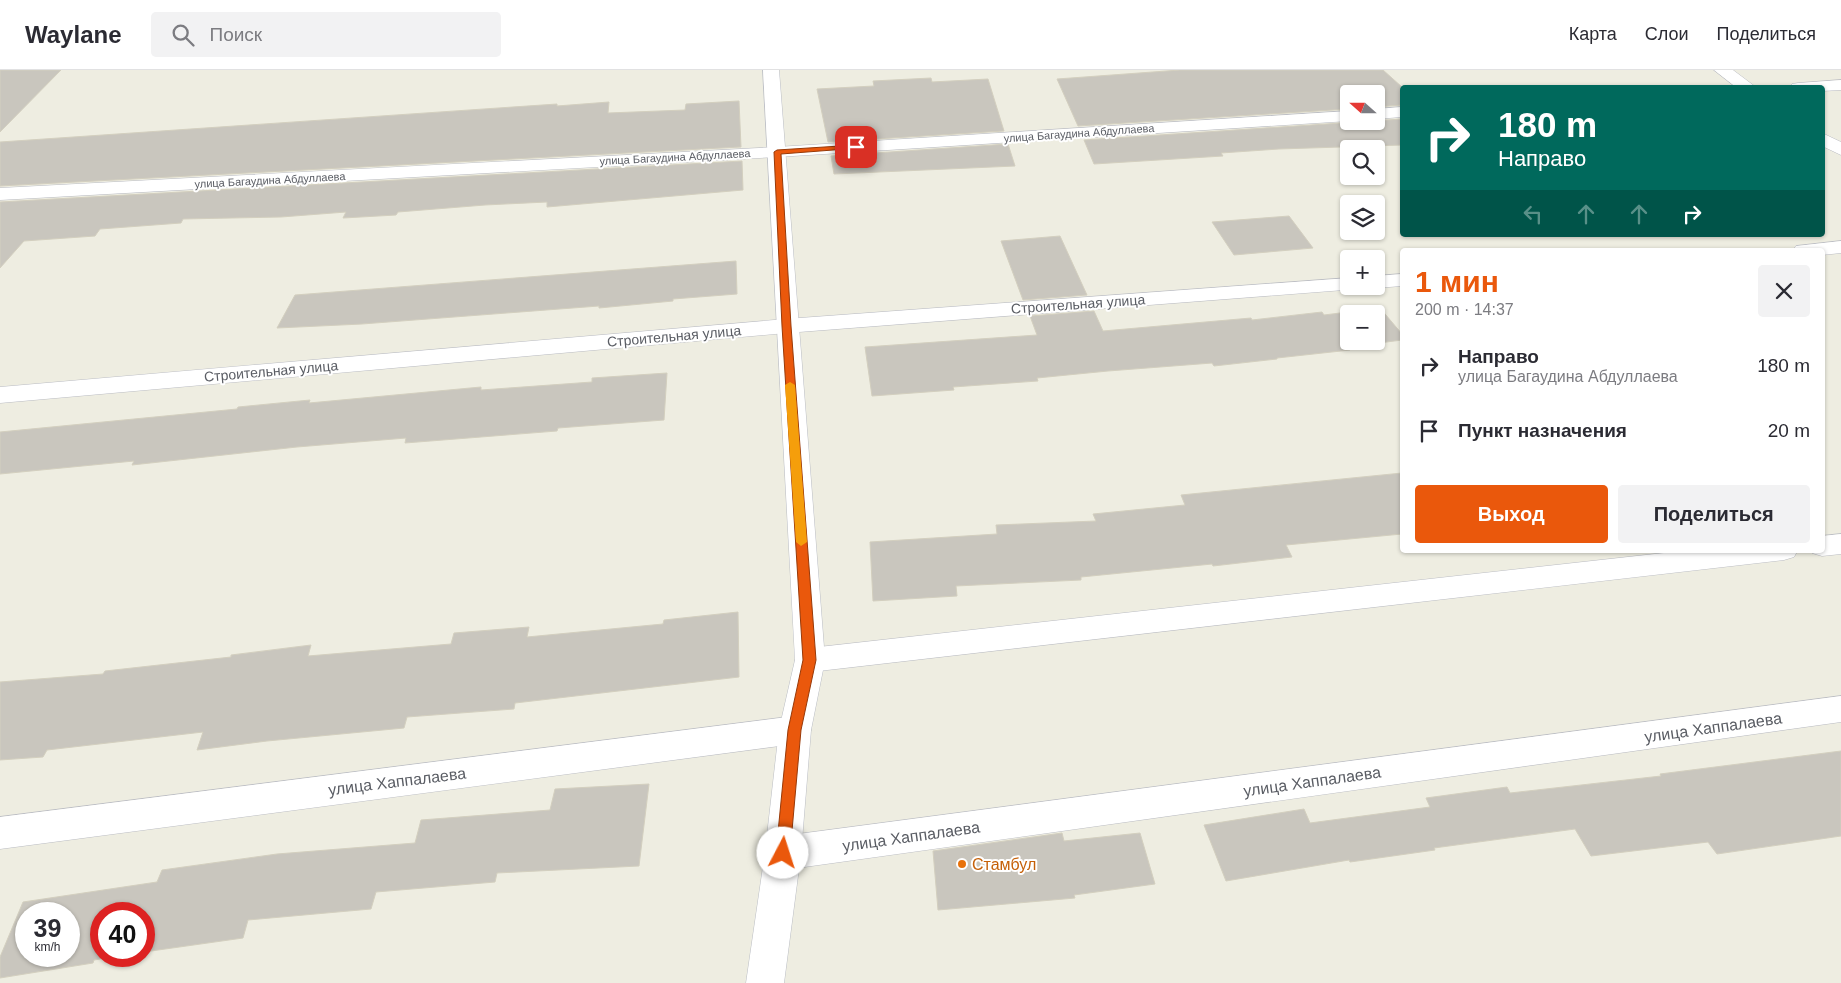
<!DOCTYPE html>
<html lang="ru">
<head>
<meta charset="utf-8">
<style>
	body { margin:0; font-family:Helvetica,sans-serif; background:#f2f2f3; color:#2b2b33; height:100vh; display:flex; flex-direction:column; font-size:19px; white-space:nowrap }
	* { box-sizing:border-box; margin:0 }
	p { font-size:16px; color:#7c7c81 }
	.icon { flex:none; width:28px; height:28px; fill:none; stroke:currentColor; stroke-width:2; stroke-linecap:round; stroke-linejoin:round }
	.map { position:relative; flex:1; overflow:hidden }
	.sheet { position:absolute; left:1400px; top:178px; width:425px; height:305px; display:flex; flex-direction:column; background:#fff; border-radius:5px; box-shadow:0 1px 4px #0004 }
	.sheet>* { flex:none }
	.banner { position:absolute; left:1400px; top:15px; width:425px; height:152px; border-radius:5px; box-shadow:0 1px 4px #0004; background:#00695c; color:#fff; overflow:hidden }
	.needle { width:32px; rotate:291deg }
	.controls { position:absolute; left:1340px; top:15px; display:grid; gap:10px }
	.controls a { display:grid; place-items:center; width:45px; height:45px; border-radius:5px; background:#fff; box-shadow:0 1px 4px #0004; font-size:25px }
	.speed { position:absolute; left:15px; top:832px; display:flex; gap:10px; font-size:25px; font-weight:700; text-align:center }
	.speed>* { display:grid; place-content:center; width:65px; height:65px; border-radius:50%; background:#fff; box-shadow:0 1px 4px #0004; line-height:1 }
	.speed small { font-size:12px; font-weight:400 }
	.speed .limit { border:8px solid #d22; background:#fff; color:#111 }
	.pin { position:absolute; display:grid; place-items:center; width:42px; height:42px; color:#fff; margin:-21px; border-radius:10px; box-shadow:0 2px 8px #0006 }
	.me { position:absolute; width:55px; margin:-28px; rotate:5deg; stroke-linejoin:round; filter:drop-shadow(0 0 4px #0008) }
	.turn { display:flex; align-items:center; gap:18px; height:105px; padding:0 15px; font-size:22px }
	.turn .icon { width:65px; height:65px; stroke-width:2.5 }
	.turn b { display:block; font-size:35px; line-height:42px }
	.lanes { display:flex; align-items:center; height:48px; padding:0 15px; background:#0003; justify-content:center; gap:25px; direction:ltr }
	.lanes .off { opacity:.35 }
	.round { display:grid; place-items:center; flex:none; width:52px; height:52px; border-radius:5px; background:#f2f2f3 }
	.headline { display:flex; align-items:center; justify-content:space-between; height:85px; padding:0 15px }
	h1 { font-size:30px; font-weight:800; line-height:38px; color:#ea580c }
	.action { display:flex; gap:10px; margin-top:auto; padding:10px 15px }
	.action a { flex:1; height:58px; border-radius:5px; background:#ea580c; color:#fff; font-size:20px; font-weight:800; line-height:58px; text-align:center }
	.action a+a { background:#f2f2f3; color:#2b2b33 }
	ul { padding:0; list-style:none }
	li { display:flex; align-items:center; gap:15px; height:65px; padding:0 15px }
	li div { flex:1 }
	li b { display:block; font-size:19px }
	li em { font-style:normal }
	header { display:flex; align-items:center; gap:30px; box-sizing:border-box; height:70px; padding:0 25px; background:#fff; border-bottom:1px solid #e1e1e2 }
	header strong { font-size:24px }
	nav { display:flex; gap:28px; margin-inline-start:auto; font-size:18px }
	.search { width:350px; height:45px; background:#f2f2f3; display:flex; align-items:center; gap:12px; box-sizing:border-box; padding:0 18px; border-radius:5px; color:#7c7c81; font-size:19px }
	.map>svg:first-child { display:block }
</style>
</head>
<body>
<header>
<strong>Waylane</strong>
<div class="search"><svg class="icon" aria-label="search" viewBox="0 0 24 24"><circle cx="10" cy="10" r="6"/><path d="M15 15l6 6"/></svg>Поиск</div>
<nav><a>Карта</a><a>Слои</a><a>Поделиться</a></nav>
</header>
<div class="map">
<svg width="1841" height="913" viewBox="0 0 1841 913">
	<rect width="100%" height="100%" fill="#eeede1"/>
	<g fill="#c9c6be" stroke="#d3cfbf" fill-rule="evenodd">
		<polygon points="0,0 61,0 0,62"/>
		<polygon points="1180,0 1383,0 1402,17 1402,35 1376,37 1376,24 1349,24 1349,39 1078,56 1057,9"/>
		<polygon points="931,8 932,12 988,9 1004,61 828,72 817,19 874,16 873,11"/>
		<polygon points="739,31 741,77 0,116 0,72 557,34 557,36 609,32 608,43 685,40 686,34"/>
		<polygon points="1402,49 1402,75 1279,79 1221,83 1223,86 1094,94 1084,70"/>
		<polygon points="1008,74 1015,96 834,104 831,86"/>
		<polygon points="742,91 743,120 547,137 547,132 485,135 398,142 396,145 343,148 346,142 281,147 183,149 181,153 100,159 95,166 24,171 0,198 0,132"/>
		<polygon points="1289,146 1313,178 1234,185 1212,152"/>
		<polygon points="1060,166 1087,225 1023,230 1001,171"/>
		<polygon points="736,191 737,224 673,229 673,231 599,238 599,236 362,254 277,258 295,225"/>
		<path d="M1380,238l22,26v6l-54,7 2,3 -73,8v1l-63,7 -2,-3 -104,8 -71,7 1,3 -85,6 1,3 -82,6 -7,-49 172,-12 -7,-19 64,-5 9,20 148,-13 1,2 70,-8 2,3zM1349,244h27v27h-27z"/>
		<polygon points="667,303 664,350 558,358 557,361 405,373 406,368 297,377 132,395 134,391 0,404 0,362 237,339 238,337 310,330 309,333 481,317 481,320 592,312 592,308"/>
		<polygon points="1402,403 1402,464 1286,475 1292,487 1213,496 1212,494 1081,507 1081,510 956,516 957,526 873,531 870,472 997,464 996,455 1096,451 1093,444 1185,435 1181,425"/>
		<polygon points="738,542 739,607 515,633 514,639 407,647 404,658 267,671 197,680 203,662 47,680 43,687 0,690 0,612 103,604 105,601 231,587 231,585 311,575 308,586 451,574 454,563 529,557 527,567 663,554 664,550"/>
		<polygon points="1841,681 1841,766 1717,784 1708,772 1591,786 1575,759 1434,778 1435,780 1350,792 1349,790 1226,811 1204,755 1304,739 1310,753 1430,737 1426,728 1507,717 1510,723 1661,706 1660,704"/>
		<path d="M649,714l-10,82 -142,7 -2,9 -119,10 -5,17 -123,11 -5,18 -99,14v-38h-43v42h17l-24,4 -1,3 -93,15v-21l23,-55 134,-20 5,-12 115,-16 138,-11 6,-23 129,-10 5,-21zM26,844h43v42h-43z"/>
		<polygon points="1062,763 1064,771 1140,763 1155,814 1074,825 1075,828 938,840 933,781"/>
	</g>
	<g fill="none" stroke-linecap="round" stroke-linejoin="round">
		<g stroke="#b9bbc2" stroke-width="1">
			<g id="street">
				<polygon points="1714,0 1733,0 1757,18 1737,18"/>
				<polygon points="1841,10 1841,20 1822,21 1822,18 1790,18 1792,14 1798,13"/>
				<polygon points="1402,37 1402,47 1376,49 1376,39"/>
				<polygon points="1349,41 1349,51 777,87 0,130 0,118 777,77"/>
				<polygon points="1822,63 1841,72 1841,85 1822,76"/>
				<polygon points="1841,171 1841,183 1822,185 1822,180 1793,180 1796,176"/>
				<polygon points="1402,204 1402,216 1376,218 1368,216 1376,216 1376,206"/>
				<polygon points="1349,208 1349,216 1358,216 1357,219 786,263 0,333 0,317 786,249"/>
				<polygon points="1841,464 1841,484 1822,486 1812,483 1810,480 1822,480 1822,466"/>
				<polygon points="1691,480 1798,480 1794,487 1784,490 810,602 799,599 795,590 799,581 810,578"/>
				<polygon points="1841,626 1841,652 783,800 770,795 765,783 770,771 783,766"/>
				<polygon points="795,646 807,650 811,660 807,670 795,674 0,779 0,747"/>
			</g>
		</g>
		<g stroke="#babdc4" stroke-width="1">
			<polygon id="secondary" points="763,0 779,0 825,590 811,660 801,783 784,913 746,913 765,783 779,660 795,590"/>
		</g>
		<use href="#street" fill="#fff" fill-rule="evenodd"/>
		<use href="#secondary" fill="#fff" fill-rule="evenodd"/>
	</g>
	<polygon fill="#ea580c" stroke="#983908" points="856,75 859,75 859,78 781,84 791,256 816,590 801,660 790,783 788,788 783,790 778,788 776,783 788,660 803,590 782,256 774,82 777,80"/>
	<polygon fill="#f59e0b" points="790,312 795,315 807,472 801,476 796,472 785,315"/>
	<circle fill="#e8710a" stroke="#fff" stroke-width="2" cx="962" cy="794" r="5"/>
	<g text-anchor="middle" stroke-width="4" stroke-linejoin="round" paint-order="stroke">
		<g font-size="11" fill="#5a5d64" stroke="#fff">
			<text transform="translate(1079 63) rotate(-4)" y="4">улица Багаудина Абдуллаева</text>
			<text transform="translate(675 87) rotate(-3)" y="4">улица Багаудина Абдуллаева</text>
			<text transform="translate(270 110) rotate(-3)" y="4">улица Багаудина Абдуллаева</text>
		</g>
		<g font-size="14" fill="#5a5d64" stroke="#fff">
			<text transform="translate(1078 234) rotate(-4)" y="5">Строительная улица</text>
			<text transform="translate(674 266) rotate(-5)" y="5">Строительная улица</text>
			<text transform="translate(271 301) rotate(-5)" y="5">Строительная улица</text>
		</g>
		<g font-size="16" fill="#5a5d64" stroke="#fff">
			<text transform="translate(1713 657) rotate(-8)" y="6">улица Хаппалаева</text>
			<text transform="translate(397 711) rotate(-7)" y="6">улица Хаппалаева</text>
			<text transform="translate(1312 711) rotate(-8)" y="6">улица Хаппалаева</text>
			<text transform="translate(911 766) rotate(-8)" y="6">улица Хаппалаева</text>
		</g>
		<g font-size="16" fill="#c56008" stroke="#fff" text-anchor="start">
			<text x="972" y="800">Стамбул</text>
		</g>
	</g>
</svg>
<div class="controls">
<a><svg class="needle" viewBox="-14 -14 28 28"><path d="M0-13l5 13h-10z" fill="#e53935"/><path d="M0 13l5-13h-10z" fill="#7c7c81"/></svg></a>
<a><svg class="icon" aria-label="search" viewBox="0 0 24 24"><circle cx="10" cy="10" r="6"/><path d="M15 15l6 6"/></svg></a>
<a><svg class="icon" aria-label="layers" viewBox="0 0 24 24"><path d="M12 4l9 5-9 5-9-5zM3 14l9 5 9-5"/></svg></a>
<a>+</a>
<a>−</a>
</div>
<div class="speed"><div>39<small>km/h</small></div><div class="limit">40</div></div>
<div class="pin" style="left:856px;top:77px;background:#d93025"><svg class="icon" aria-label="arrive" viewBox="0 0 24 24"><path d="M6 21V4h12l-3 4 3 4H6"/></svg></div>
<svg class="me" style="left:783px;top:783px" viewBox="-20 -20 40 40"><circle r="19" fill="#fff"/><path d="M0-13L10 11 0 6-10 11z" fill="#ea580c"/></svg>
<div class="banner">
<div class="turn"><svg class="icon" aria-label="right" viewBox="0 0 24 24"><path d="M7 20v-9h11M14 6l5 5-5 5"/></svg><div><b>180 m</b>Направо</div></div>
<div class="lanes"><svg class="icon off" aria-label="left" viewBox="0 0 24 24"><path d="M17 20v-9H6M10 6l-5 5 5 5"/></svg><svg class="icon off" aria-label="ahead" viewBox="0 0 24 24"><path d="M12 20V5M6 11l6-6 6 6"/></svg><svg class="icon off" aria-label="ahead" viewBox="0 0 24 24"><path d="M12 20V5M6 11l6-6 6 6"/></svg><svg class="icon" aria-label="right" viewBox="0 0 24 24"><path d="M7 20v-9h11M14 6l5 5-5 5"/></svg></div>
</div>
<section class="sheet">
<div class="headline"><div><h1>1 мин</h1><p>200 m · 14:37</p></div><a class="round"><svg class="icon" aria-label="close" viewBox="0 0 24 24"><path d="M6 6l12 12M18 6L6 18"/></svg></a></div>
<ul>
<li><svg class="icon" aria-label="right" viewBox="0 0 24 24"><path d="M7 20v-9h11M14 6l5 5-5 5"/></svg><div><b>Направо</b><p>улица Багаудина Абдуллаева</p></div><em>180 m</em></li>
<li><svg class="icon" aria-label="arrive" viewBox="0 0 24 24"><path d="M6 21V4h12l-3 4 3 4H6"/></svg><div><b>Пункт назначения</b></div><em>20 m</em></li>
</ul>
<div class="action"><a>Выход</a><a>Поделиться</a></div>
</section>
</div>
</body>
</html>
